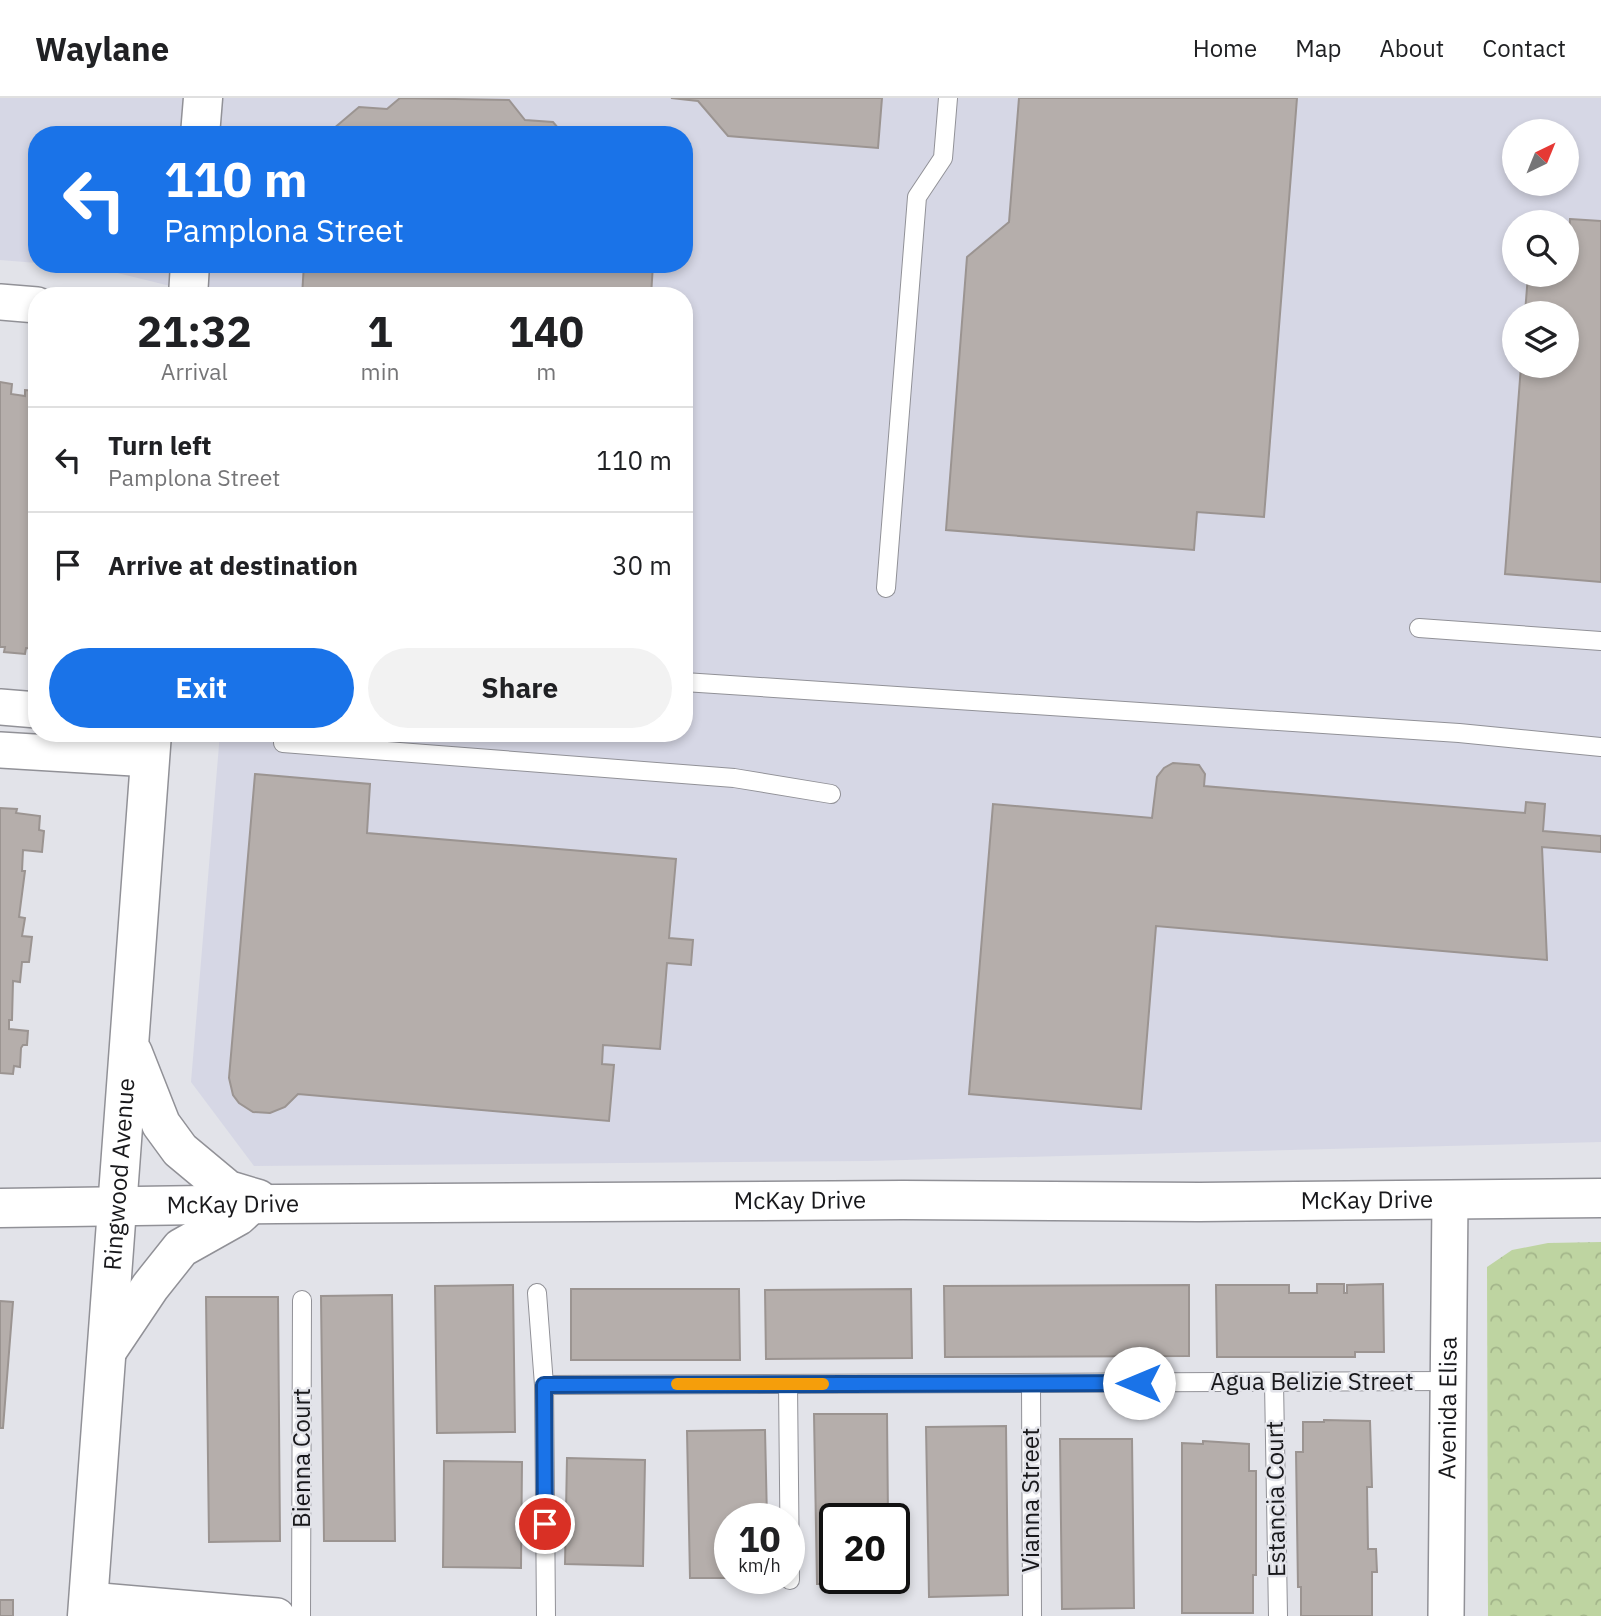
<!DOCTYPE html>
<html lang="en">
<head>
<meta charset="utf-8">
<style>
	body { margin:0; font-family:"IBM Plex Sans",sans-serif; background:#f2f2f2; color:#202124; height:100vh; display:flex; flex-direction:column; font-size:26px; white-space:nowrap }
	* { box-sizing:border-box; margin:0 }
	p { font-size:23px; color:#757577 }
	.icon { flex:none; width:38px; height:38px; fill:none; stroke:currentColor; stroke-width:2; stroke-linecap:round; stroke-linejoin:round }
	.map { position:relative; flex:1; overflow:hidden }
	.drawer { position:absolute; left:28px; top:189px; width:665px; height:455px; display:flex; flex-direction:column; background:#fff; border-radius:28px; box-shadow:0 4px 10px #0003 }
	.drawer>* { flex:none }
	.hud { position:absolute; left:28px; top:28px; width:665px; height:147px; border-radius:28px; box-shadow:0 4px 10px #0003; background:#1a73e8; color:#fff; overflow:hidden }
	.needle { width:46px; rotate:43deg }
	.buttons { position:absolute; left:1502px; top:21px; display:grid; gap:14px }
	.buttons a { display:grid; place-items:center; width:77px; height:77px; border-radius:50%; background:#fff; box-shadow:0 4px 10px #0003; font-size:35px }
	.speed { position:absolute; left:714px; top:1405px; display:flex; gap:14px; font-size:35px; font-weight:700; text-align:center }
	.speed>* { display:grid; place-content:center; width:91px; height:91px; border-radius:50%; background:#fff; box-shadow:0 4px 10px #0003; line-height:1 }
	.speed small { font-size:18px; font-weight:400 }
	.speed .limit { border:4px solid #111; border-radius:10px; background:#fff; color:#111 }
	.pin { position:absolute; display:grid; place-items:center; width:60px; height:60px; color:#fff; margin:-30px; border:4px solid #fff; border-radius:50%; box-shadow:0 2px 7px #0007 }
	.me { position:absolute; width:77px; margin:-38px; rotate:270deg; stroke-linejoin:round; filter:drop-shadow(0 0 5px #0008) }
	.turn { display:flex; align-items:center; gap:24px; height:147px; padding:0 21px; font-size:32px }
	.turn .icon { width:91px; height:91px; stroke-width:2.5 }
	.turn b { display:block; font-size:49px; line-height:60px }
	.eta { display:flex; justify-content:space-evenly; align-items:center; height:119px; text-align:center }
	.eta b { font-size:42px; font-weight:700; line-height:49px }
	.action { display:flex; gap:14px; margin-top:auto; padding:14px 21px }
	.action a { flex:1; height:80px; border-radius:42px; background:#1a73e8; color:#fff; font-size:28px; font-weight:700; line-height:80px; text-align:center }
	.action a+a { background:#f2f2f2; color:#202124 }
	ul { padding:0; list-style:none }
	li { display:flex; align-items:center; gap:21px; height:105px; padding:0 21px; border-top:2px solid #e0e0e0 }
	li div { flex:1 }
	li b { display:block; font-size:26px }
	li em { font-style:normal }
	header { display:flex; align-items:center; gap:42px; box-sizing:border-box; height:98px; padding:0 35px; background:#fff; border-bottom:2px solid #e0e0e0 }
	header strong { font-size:33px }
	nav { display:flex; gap:38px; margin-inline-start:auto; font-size:24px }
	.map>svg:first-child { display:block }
</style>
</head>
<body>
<header>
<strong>Waylane</strong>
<nav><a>Home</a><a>Map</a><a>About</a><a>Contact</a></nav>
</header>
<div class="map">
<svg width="1601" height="1518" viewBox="0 0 1601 1518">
	<defs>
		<pattern id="park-crowns" width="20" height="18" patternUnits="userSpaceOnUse" patternTransform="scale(1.75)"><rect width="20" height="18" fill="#bed4a1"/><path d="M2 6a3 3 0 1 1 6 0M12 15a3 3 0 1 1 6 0" fill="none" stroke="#a3b58a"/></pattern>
	</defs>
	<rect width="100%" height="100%" fill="#e2e3e9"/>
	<path fill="#d6d7e5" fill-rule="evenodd" d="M0,0h1601v1044l-734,19 -613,5 -63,-84 29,-349h464v-437h-473l-114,-28 -41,-4h628v-129h-647v128l-37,-3zM1514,33h52v53h-52zM1514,124h52v53h-52zM1514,215h52v53h-52z"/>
	<polygon fill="url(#park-crowns)" points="1601,1144 1601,1518 1488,1518 1487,1169 1512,1152 1548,1145"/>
	<g fill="#b5aeab" stroke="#9b9491" stroke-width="2">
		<polygon points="400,0 509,2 525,22 553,24 564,37 326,37 359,9 387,11"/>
		<polygon points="671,0 882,0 878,50 728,38 698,3"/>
		<polygon points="1019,0 1297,0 1264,419 1197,414 1194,452 946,432 967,159 1009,124"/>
		<polygon points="1570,121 1601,123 1601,484 1505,476 1521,268 1566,268 1566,215 1525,215 1528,177 1566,177 1566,140 1569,140"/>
		<polygon points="304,166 653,166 651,198 302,198"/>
		<polygon points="0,284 12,286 11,296 25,298 25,292 37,293 37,551 26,550 25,556 4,554 5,549 0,549"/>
		<polygon points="1173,665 1199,667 1205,676 1204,688 1525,715 1526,704 1545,706 1543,733 1601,738 1601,754 1542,749 1547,862 1156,828 1141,1011 969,996 993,706 1152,720 1157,679 1164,670"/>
		<polygon points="255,676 370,686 367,735 676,761 669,840 693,842 691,867 667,865 660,951 603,947 602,966 614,967 609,1023 298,996 285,1009 270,1015 253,1014 239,1005 233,997 229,980"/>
		<polygon points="0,710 17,711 16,715 40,718 39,732 44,733 42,754 23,752 22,773 25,773 19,819 25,820 22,838 32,839 29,864 22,864 20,884 13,883 12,922 9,922 9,931 28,933 27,947 23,947 21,950 20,969 14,968 13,976 0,975"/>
		<polygon points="1317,1186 1344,1186 1344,1195 1347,1195 1347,1187 1383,1186 1384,1254 1355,1254 1355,1259 1217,1259 1216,1187 1289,1187 1289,1195 1317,1195"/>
		<polygon points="513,1187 515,1334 437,1335 435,1188"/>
		<polygon points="1189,1187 1189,1258 945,1259 944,1188"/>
		<polygon points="571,1191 739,1191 740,1262 571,1262"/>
		<polygon points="911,1191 912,1260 766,1261 765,1192"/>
		<polygon points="392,1197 395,1443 324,1443 321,1198"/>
		<polygon points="206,1199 278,1199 280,1443 209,1444"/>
		<polygon points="0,1203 13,1204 3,1330 0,1330"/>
		<polygon points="814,1316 887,1316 888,1421 835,1421 835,1480 889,1480 889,1486 817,1486"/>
		<polygon points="1324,1322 1370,1323 1372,1389 1367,1389 1368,1451 1376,1451 1377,1474 1372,1474 1372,1518 1301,1518 1301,1489 1298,1489 1296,1354 1303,1354 1303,1324 1324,1324"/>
		<polygon points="1006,1328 1008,1497 929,1499 926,1329"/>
		<polygon points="765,1332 767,1421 730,1421 730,1480 690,1480 687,1333"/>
		<polygon points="1060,1341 1132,1341 1134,1510 1062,1511"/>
		<polygon points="1203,1343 1249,1346 1249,1373 1256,1373 1256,1477 1253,1477 1253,1515 1182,1515 1182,1345 1203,1346"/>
		<polygon points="567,1360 645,1362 643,1468 565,1466"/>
		<polygon points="444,1363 522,1364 521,1470 443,1469"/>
		<rect x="0" y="1502" width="13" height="16"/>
	</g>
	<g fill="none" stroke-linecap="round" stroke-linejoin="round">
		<g stroke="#919197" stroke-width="20">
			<g id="lane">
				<polyline points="886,490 917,99 943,60 948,0"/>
				<polyline points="1419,530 1601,543"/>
				<polyline points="684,584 1459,635 1601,649"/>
				<polyline points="284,635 283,645 734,680 831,696"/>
				<polyline points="537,1195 544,1287 546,1518"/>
				<polyline points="1274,1284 1278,1518"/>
				<polyline points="1031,1285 1032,1518"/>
				<polyline points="788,1286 790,1482"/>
				<polyline points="544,1287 1449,1283"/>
				<polyline points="301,1518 302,1202"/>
			</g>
		</g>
		<g stroke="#919197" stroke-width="38">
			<g id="street">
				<polyline points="0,204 37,207"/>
				<polyline points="0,609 37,612"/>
				<polyline points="0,652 150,661"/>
				<polyline points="89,1502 277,1518"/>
				<path id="s1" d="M1446,1518l4,-416"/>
			</g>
		</g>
		<g stroke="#919197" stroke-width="41">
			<g id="secondary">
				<polyline points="200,37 203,0"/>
				<polyline points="188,198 190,166"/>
				<polyline points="133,955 161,1026 180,1052 228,1092 258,1101"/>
				<path id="s2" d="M0,1110l277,-4 626,-4 296,2 402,-4"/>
				<polyline points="109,1250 150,1189 181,1150 238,1118 251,1106"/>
				<path id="s3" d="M87,1518l65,-883"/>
			</g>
		</g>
		<use href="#lane" stroke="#fff" stroke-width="18"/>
		<use href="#street" stroke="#fff" stroke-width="35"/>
		<use href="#secondary" stroke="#fff" stroke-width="38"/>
	</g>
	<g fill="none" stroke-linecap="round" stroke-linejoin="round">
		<g stroke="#114b97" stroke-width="18">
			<polyline id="route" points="545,1426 544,1287 1139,1285"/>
		</g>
		<use href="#route" stroke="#1a73e8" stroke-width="12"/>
		<polyline stroke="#f59e0b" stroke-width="12" points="677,1286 823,1286"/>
	</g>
	<g text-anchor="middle" stroke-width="5" stroke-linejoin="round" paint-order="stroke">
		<g font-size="24" fill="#18181b" stroke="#e2e3e9">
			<text dy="8" stroke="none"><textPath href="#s3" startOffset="443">Ringwood Avenue</textPath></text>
			<text dy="8" stroke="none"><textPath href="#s2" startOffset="800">McKay Drive</textPath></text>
			<text dy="8" stroke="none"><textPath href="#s2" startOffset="1367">McKay Drive</textPath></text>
			<text dy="8" stroke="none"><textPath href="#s2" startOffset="233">McKay Drive</textPath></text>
			<text x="1312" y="1292">Agua Belizie Street</text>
			<text dy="8" stroke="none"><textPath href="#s1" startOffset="208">Avenida Elisa</textPath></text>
			<text transform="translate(302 1360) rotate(-90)" y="8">Bienna Court</text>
			<text transform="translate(1276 1401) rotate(-91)" y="8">Estancia Court</text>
			<text transform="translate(1031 1402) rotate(-90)" y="8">Vianna Street</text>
		</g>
	</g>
</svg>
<div class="buttons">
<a><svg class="needle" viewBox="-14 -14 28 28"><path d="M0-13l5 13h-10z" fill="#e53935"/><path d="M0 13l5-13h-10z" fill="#757577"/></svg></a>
<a><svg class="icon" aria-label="search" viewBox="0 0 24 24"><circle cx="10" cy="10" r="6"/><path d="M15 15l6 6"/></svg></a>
<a><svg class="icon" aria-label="layers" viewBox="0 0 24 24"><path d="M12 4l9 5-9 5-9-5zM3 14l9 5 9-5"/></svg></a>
</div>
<div class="speed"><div>10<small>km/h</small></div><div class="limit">20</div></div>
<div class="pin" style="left:545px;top:1426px;background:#d93025"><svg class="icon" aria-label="arrive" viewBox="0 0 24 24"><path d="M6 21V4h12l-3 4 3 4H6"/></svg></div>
<svg class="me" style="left:1139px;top:1285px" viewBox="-20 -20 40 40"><circle r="19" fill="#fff"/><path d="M0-13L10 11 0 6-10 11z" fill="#1a73e8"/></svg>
<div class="hud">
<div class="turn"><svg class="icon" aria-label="left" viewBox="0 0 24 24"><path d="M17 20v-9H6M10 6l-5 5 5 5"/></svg><div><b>110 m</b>Pamplona Street</div></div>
</div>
<section class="drawer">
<div class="eta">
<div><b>21:32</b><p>Arrival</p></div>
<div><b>1</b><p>min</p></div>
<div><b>140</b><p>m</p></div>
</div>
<ul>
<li><svg class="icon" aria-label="left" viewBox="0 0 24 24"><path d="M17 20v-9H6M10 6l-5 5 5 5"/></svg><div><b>Turn left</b><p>Pamplona Street</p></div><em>110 m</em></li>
<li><svg class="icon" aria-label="arrive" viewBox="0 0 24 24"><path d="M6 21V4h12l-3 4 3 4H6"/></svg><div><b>Arrive at destination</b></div><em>30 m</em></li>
</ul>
<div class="action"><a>Exit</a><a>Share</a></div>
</section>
</div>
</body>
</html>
